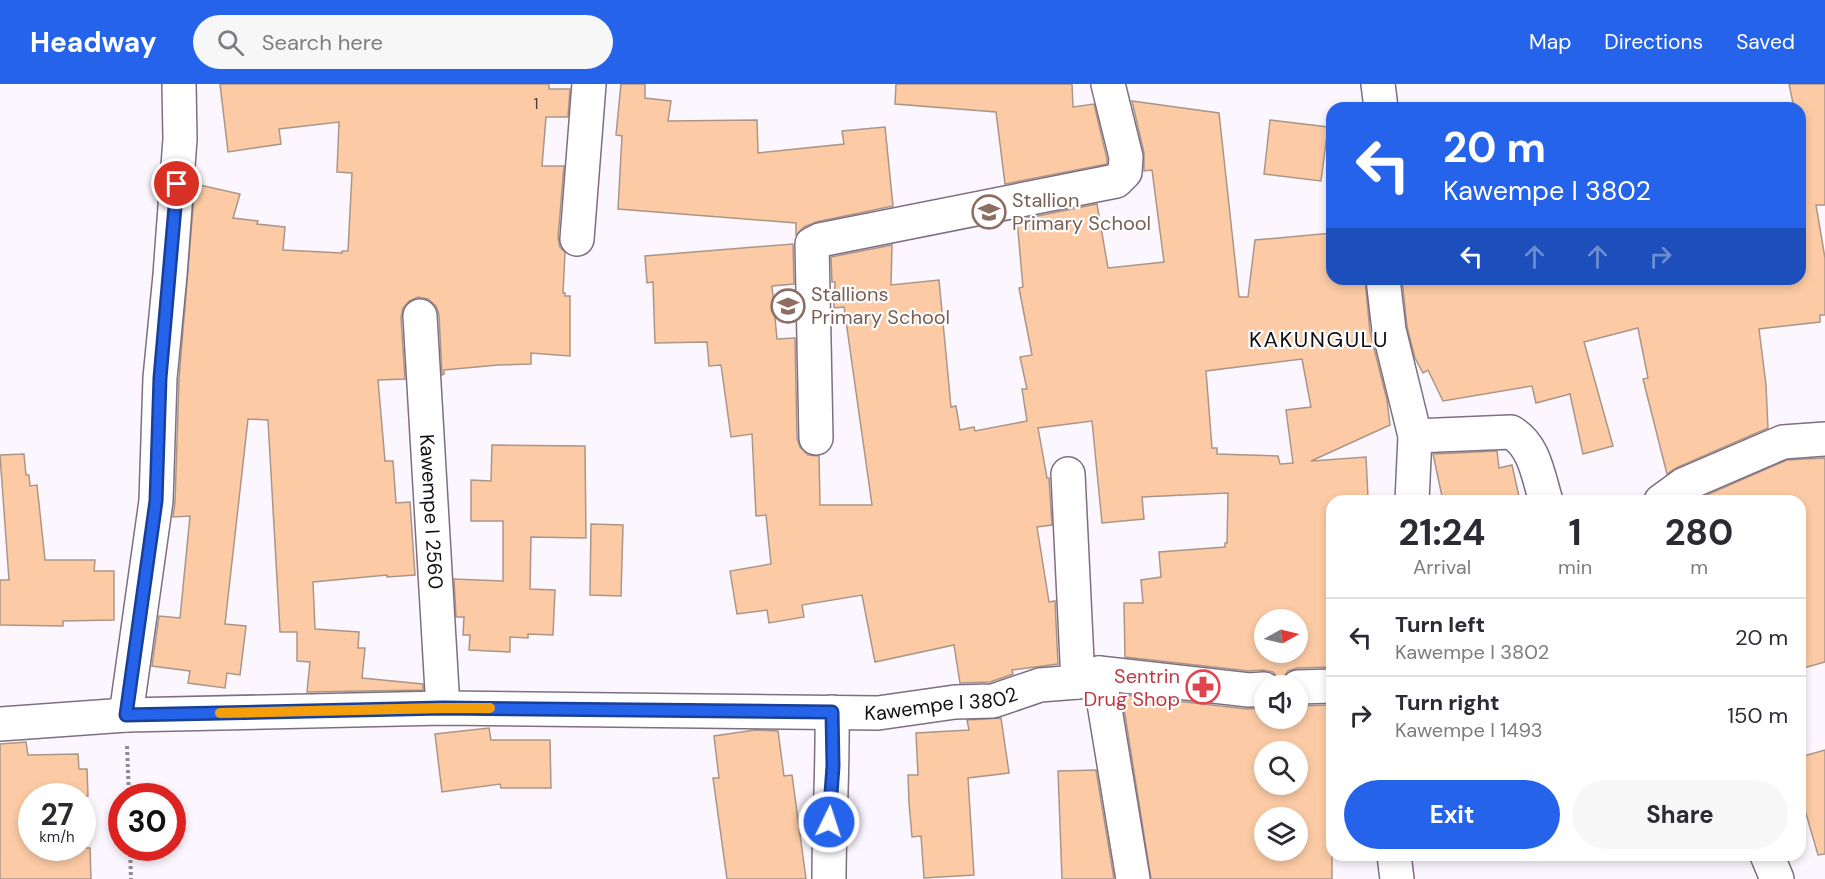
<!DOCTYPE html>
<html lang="en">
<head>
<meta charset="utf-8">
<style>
	body { margin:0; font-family:"DM Sans",sans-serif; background:#f7f7f7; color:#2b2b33; height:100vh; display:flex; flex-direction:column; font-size:22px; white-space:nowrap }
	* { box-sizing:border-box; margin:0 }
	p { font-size:20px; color:#7c7c81 }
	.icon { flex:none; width:33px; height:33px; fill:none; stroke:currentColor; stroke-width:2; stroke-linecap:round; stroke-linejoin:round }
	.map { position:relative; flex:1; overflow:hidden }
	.drawer { position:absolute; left:1326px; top:411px; width:480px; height:366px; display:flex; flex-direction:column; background:#fff; border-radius:18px; box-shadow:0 3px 9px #0003 }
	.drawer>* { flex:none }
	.top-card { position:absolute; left:1326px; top:18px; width:480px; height:183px; border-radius:18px; box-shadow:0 3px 9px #0003; background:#2563eb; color:#fff; overflow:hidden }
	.needle { width:39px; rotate:82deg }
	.buttons { position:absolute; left:1254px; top:525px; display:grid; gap:12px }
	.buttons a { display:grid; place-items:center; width:54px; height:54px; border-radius:50%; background:#fff; box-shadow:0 3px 9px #0003; font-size:30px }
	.speed { position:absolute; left:18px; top:699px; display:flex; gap:12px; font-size:30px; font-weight:700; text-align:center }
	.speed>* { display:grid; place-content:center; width:78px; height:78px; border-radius:50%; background:#fff; box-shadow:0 3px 9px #0003; line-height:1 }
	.speed small { font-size:15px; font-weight:400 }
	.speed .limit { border:9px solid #d22; background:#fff; color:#111 }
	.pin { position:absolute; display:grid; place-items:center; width:51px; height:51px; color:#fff; margin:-26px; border:3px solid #fff; border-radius:50%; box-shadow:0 2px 6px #0007 }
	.me { position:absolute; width:66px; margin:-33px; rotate:4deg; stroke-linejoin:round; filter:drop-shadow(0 0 4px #0008) }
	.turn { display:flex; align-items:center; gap:21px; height:126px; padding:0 18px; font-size:27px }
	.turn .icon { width:78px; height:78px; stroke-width:2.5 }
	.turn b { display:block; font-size:42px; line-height:51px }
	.lanes { display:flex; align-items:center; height:57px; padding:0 18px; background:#0003; justify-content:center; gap:30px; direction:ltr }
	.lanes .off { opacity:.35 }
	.eta { display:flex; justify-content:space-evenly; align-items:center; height:102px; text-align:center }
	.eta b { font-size:36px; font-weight:700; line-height:42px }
	.action { display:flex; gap:12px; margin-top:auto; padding:12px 18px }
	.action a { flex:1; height:69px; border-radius:36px; background:#2563eb; color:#fff; font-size:24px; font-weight:700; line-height:69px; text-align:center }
	.action a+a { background:#f7f7f7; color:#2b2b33 }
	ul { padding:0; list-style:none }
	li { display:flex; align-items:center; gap:18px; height:78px; padding:0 18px; border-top:2px solid #e1e1e2 }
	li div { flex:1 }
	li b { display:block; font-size:22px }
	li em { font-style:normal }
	header { display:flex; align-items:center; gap:36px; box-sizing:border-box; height:84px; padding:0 30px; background:#2563eb; color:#fff }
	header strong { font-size:28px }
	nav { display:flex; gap:33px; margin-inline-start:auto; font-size:21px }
	.search { width:420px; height:54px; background:#f7f7f7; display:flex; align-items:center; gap:15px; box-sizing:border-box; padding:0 21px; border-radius:33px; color:#7c7c81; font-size:22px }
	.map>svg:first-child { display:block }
</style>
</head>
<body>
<header>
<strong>Headway</strong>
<div class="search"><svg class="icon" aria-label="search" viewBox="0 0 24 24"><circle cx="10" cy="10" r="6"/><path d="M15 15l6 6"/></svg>Search here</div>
<nav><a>Map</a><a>Directions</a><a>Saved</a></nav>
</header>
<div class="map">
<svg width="1825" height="795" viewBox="0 0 1825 795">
	<rect width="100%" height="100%" fill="#fcf6ff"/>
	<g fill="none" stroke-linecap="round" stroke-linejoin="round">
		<polyline stroke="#86bade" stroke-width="9" points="1365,195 1372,234"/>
	</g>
	<g fill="#fccba5" stroke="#aa9686" stroke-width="1.5" fill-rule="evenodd">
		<polygon points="220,0 549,0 549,5 570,5 568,33 546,33 542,82 564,82 558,154 560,163 565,168 563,209 565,209 565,212 570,212 570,272 531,269 531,280 498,281 444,286 444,290 442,291 439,231 436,222 428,215 418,213 409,217 403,224 401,233 405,295 378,296 385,377 393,377 396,419 410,418 415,491 387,493 387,491 313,498 315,545 359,548 358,564 365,564 362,594 423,600 423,606 307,608 310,578 297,577 297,548 280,548 268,336 248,335 225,540 246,542 240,591 227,589 225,604 188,599 190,587 152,582 159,532 180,534 190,432 173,433 175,418 179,295 195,100 240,110 233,134 258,137 257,140 285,143 283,166 342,169 342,167 348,167 352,89 337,88 339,38 279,45 281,60 228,68"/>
		<polygon points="621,0 645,0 645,14 671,17 668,37 757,36 758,69 844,60 842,47 885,43 893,122 816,138 804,143 796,151 796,139 618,125 622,52 616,51"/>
		<polygon points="896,0 1072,0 1073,23 1094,20 1107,75 1107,80 1005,100 996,28 895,20"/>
		<polygon points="1789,0 1825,0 1825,121 1816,121 1825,174 1825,231 1820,231 1820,238 1759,245 1766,301 1768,344 1676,384 1667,390 1643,295 1648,294 1638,244 1584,258 1613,362 1583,370 1570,310 1536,319 1532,302 1443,317 1428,286 1423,289 1415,274 1407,243 1402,195 1800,195 1800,24 1794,24"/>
		<path d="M1132,17l87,12 20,184h9l7,-57 77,-7v46h33l5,53 17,68 3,25 -79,36 55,-4 2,41h-7v3h-29v166l-35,1 -9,3 -7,10 -8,-9 -10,-2 -14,1 -124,-14 -1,-54h19l-2,-23 20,-3 -2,-25 66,-5v-4h2l1,-50 -86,4 2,22 -42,4 -10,-102 -54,7 9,50h2l3,47 -15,2 12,75 6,-1 3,63 -46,6 1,4 -23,8 -30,1 -6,-38 -79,17 -13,-67 -60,10 2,12 -35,6 -2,-13 -30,4 -7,-43 41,-7 -5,-49 -10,1 -4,-82 -21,3 -10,-72 -12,1 -2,-24 -52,1 -2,-61 -6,1 -2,-27 148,-12 1,40 -22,2 5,53 18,-1 2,100 3,9 8,8 11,1 1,49h52l-28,-198 -10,1 1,-26h-3l-1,-25 61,-12 -1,40 48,-5 12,127 5,-1 4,24 14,-3 1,4 52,-10 -5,-32h5l-7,-32 12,-2 -13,-67 4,-1 -6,-67 80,-16 11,64 56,-6 -12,-92 -8,1v-18zM1302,275l9,48 -25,3 7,53 -13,1 -2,-8 -61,-2v-6h-5l-6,-77zM1264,536h34v32h-34z"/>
		<polygon points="1270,36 1328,43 1321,97 1264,90"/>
		<polygon points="492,361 585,362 586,454 531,453 530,505 555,506 553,551 528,550 528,554 510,553 510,568 469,566 470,551 463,551 464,533 456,533 454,495 503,497 503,437 471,437 471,396 491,397"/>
		<polygon points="1497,367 1499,384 1512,381 1520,417 1443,417 1433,370"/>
		<polygon points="24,370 26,391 29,391 30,402 37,401 45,476 95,476 94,487 114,487 114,536 63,537 63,542 0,541 0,496 9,496 0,371"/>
		<polygon points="1825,374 1825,578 1800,585 1800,417 1693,417 1787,376"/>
		<polygon points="591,440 623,441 621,512 590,511"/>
		<path d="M1124,611l123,14 17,-1v10h34v-12l34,-1v174h-181l-29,-183zM1264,668h34v32h-34zM1264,734h34v32h-34z"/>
		<polygon points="1001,634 1009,689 968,694 974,791 924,794 921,752 912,753 909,719 908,691 918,691 916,649 969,646 967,636"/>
		<polygon points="489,644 491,656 550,656 551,704 501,704 500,700 442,708 435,650"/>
		<polygon points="755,646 778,647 784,692 792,691 806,795 727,795 713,694 719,694 714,652"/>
		<polygon points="26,658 28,671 78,670 79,685 87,685 88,712 32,712 32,764 90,764 91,795 0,795 0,660"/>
		<polygon points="1825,666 1825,770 1818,771 1800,709 1800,673"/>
		<polygon points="1096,686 1114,795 1062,795 1058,687"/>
	</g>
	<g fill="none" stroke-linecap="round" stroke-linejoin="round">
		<g stroke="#7d6f82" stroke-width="36">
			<g id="minor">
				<polyline points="1378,0 1381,24"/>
				<polyline points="577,155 589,0"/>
				<polyline points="1383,195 1389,246 1415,352 1412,417"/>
				<path id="s1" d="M420,232l23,392"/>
				<path d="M1415,352l96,-4c24,14 27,44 35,69"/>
				<polyline points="816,354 812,160 820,156 1116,97 1125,88 1126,73 1108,0"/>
				<polyline points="1068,390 1078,598"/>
				<polyline points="1661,417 1683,401 1783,358 1825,355"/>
				<polyline points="1099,589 1133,795"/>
				<polyline points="1298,603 1332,602"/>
				<polyline points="126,631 156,417 160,294 170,191 180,55 179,0"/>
				<path id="s2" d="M0,640l126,-9 317,-7 435,5 77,-11 38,-1 47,-16 38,-3 21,-9 150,17 15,-1"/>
				<polyline points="1394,771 1397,795"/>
				<polyline points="1767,771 1777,795"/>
				<path d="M829,795c0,-56 4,-111 3,-167"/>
			</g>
		</g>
		<g stroke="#908a92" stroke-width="4" stroke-dasharray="3 3" stroke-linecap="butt">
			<polyline points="127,662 129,712"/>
			<polyline points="130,764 131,795"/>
		</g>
		<use href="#minor" stroke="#fff" stroke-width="33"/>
	</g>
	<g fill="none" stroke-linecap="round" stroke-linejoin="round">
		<g stroke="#184099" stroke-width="15">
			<polyline id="route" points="177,100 160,294 156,417 126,631 443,624 832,628 833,682 829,738"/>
		</g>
		<use href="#route" stroke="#2563eb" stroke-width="10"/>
		<polyline stroke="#f59e0b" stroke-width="10" points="220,629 443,624 490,624"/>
	</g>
	<defs>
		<g id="school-ring" transform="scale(1.725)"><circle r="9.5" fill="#fff" stroke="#8d6e63" stroke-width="1.5"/><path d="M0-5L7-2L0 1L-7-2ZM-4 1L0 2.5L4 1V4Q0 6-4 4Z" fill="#8d6e63"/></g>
		<g id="pharmacy-ring" transform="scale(1.725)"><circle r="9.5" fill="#fff" stroke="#e0444e" stroke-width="1.5"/><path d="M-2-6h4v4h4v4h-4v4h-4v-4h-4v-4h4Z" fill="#e0444e"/></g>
	</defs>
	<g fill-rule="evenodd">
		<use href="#school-ring" x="989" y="128"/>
		<use href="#school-ring" x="788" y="222"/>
		<use href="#pharmacy-ring" x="1203" y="603"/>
	</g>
	<g text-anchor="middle" stroke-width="4.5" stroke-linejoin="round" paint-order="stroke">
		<g font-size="16" fill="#4d3d39">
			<text x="536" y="25">1</text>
		</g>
		<g font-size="20" fill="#785e54" stroke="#fff" text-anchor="start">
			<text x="1012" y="123">Stallion<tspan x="1012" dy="23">Primary School</tspan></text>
			<text x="811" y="217">Stallions<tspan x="811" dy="23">Primary School</tspan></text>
		</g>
		<g font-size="20" fill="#130e15" stroke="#fff">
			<text dy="7" stroke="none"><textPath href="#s1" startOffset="196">Kawempe I 2560</textPath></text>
			<text dy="7" stroke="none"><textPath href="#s2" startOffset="942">Kawempe I 3802</textPath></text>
		</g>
		<g font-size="20" fill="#be3a42" stroke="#fff" text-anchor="end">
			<text x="1180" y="599">Sentrin<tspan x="1180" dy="23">Drug Shop</tspan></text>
		</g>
		<g font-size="22" letter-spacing="1.5" fill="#130e15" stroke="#fff">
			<text x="1319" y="263">KAKUNGULU</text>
		</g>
	</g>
</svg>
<div class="buttons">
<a><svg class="needle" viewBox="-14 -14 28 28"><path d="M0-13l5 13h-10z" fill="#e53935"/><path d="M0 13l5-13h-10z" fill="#7c7c81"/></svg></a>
<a><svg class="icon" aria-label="sound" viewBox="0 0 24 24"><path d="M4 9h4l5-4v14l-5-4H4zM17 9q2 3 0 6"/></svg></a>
<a><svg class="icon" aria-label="search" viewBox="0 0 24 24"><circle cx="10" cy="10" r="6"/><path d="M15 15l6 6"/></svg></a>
<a><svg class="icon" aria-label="layers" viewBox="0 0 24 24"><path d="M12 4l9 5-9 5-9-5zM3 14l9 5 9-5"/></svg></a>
</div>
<div class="speed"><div>27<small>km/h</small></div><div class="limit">30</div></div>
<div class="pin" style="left:177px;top:100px;background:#d93025"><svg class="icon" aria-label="arrive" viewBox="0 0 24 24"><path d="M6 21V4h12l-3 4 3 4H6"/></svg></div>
<svg class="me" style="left:829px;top:738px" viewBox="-20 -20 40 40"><circle r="17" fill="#2563eb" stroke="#fff" stroke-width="3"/><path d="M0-11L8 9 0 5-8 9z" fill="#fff"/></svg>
<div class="top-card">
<div class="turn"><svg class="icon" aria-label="left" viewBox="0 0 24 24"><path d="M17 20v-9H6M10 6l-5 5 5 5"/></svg><div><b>20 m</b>Kawempe I 3802</div></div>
<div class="lanes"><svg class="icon" aria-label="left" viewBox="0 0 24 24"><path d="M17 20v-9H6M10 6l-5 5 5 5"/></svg><svg class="icon off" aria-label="ahead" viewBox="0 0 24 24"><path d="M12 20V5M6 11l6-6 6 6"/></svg><svg class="icon off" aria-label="ahead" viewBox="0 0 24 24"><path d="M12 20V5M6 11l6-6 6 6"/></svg><svg class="icon off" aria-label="right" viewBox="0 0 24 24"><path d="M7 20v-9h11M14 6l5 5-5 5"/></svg></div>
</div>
<section class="drawer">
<div class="eta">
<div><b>21:24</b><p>Arrival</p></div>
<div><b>1</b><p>min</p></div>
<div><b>280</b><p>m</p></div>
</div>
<ul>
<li><svg class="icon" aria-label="left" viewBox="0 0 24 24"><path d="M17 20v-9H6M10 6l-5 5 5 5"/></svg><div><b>Turn left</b><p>Kawempe I 3802</p></div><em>20 m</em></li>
<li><svg class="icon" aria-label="right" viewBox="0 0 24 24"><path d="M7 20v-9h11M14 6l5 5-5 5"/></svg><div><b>Turn right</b><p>Kawempe I 1493</p></div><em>150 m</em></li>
</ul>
<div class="action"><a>Exit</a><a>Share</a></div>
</section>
</div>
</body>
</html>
